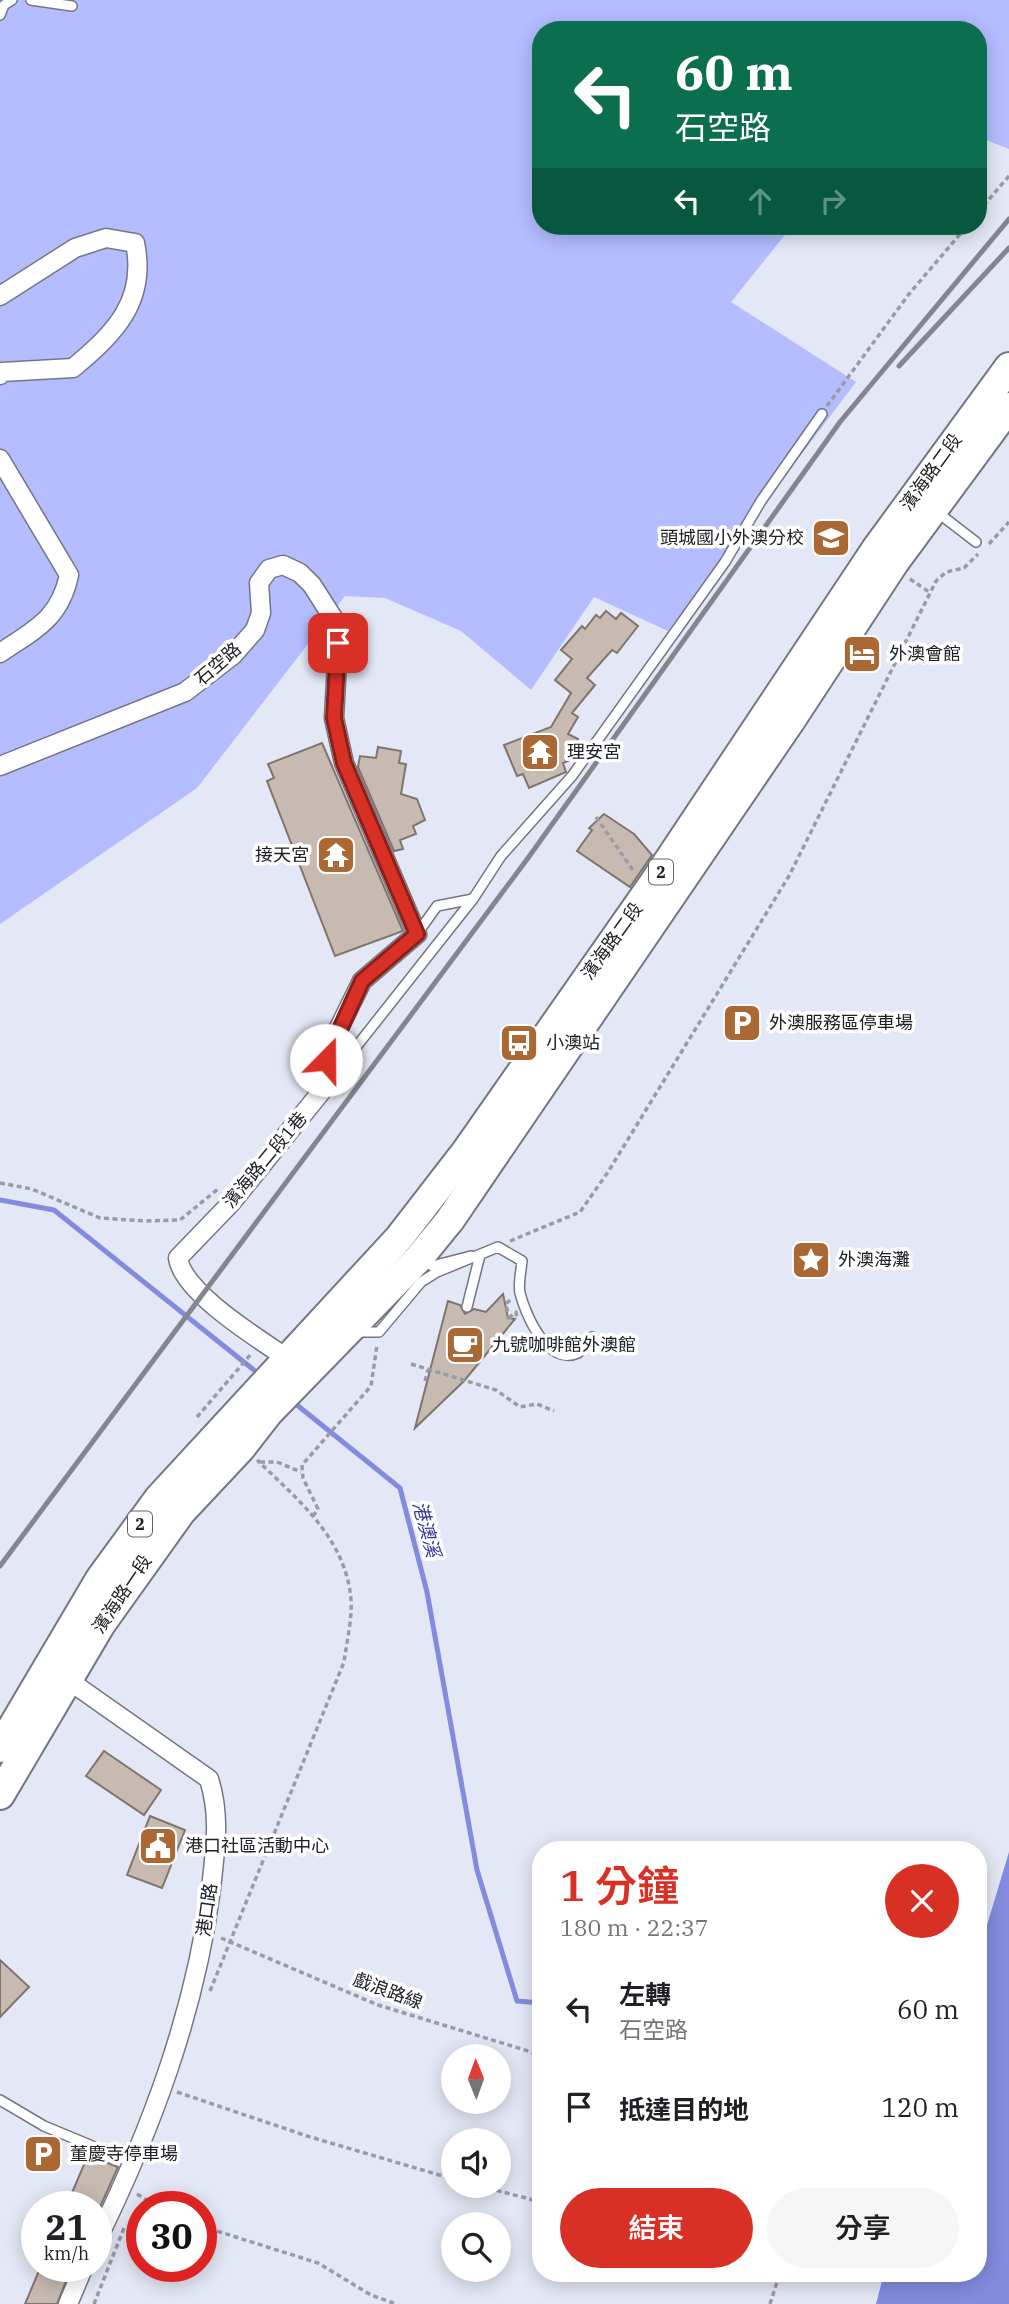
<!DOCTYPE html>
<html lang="zh-TW">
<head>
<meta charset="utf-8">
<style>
	body { margin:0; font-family:"IBM Plex Serif","Noto Sans TC",serif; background:#f6f6f6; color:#202124; height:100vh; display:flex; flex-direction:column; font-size:26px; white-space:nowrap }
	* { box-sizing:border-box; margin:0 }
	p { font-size:23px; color:#757577 }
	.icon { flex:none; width:38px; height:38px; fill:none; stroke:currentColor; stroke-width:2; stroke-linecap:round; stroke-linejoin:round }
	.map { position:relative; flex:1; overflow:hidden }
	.side { position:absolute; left:532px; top:1841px; width:455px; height:441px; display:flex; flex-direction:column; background:#fff; border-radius:28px; box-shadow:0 4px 18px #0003 }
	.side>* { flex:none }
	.guide { position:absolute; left:532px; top:21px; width:455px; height:214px; border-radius:28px; box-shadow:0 4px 18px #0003; background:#0b6e4f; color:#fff; overflow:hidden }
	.needle { width:46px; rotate:359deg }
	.fabs { position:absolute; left:441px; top:2044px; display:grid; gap:14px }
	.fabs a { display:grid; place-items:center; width:70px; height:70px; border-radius:50%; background:#fff; box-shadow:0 4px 18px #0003; font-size:35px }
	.speed { position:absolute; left:21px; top:2191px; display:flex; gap:14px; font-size:35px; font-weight:700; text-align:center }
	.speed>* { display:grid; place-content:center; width:91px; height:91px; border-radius:50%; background:#fff; box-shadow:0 4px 18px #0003; line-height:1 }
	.speed small { font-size:18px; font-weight:400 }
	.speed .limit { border:10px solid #d22; background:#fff; color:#111 }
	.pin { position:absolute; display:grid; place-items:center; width:60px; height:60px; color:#fff; margin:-30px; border-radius:14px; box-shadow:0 4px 10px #0006 }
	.me { position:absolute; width:77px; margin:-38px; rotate:22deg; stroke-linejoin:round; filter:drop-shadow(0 0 5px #0008) }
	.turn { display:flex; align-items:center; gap:24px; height:147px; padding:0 28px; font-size:32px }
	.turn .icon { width:91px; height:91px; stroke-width:2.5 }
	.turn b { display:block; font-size:49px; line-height:60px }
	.lanes { display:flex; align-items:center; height:66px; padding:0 28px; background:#0003; justify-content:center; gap:35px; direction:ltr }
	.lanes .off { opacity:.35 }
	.round { display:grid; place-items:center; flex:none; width:74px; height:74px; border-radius:37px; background:#f6f6f6 }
	.overview { display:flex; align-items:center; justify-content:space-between; height:119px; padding:0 28px }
	h1 { font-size:42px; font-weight:600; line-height:52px; color:#d93025 }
	.cta { display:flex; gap:14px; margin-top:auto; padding:14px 28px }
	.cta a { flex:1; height:80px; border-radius:42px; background:#d93025; color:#fff; font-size:28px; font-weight:600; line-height:80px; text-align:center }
	.cta a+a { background:#f6f6f6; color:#202124 }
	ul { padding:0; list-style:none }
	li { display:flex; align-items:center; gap:21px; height:98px; padding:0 28px }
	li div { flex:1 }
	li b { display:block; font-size:26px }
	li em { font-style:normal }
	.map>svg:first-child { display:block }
</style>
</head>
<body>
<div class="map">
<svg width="1009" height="2304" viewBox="0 0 1009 2304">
	<rect width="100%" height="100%" fill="#e4e7f5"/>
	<polygon fill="#b3bdff" points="0,0 1009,0 1009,149 978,137 978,30 541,30 541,226 792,226 731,302 856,382 668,631 594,597 531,690 461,631 385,598 345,596 197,788 0,924"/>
	<polygon fill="#828cdf" points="1009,1852 1009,2304 876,2304 884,2273 978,2273 978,1955"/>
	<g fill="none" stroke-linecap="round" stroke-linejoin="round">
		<g stroke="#828cdf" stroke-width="5">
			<polyline points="0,1200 54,1210 260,1375"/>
			<polyline points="292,1401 400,1488 427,1592 477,1870 517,2001 541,2003"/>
		</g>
	</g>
	<g fill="#c7bab1" stroke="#80746c" stroke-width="2">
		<polygon points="606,611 616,619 621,613 638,626 617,653 612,650 587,678 595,685 572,713 578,717 568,734 578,739 570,760 563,763 566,772 529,788 523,774 517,776 504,745 551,727 571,693 555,680 572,659 561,650 582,626 585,629 596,615 600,618"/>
		<polygon points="322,743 403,931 335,956 267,781 274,778 268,764"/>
		<polygon points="378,747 401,751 399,763 406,764 401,794 417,799 425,820 413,826 416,834 400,840 403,849 394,851 358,767 360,756 376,758"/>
		<polygon points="604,814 634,834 652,855 630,887 577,851 592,830 589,828"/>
		<polygon points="503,1294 508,1318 515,1319 464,1381 415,1428 448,1301 460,1305 465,1314 474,1309 486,1312"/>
		<polygon points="104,1751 161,1790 144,1815 86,1776"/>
		<polygon points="150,1816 185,1830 162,1888 127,1875"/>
		<polygon points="0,1960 29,1987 0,2017"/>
		<polygon points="88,2155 118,2167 100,2207 66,2207"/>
		<polygon points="41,2266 72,2266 57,2304 25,2304"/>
	</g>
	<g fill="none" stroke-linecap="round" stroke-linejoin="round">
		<g stroke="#747783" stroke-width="12">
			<g id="lane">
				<polyline points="31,0 72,6"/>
				<polyline points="0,15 4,5 12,0"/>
				<polyline points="937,512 976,542"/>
				<polyline points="417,934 437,906 473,899"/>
				<polyline points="326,1085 473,899 501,856 572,776 725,562 761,501 822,414"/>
				<polyline points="422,1260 432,1266 471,1256"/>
				<polyline points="467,1307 480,1255"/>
				<path d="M357,1332h22l42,-50 16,-10 61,-25 24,14c-1,10 -4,23 -2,32 5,21 28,74 58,60 5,-3 10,-12 14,-16"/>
				<polyline points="0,2100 44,2126 133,2163"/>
			</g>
		</g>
		<g stroke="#747783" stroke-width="21">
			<g id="street">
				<path d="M0,296l75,-48 31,-10 29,5c12,58 -20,90 -62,125l-71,4 -2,3"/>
				<path d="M0,459l69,116c-9,44 -35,55 -69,78"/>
				<path d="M0,766l185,-74 48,-37 22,-25 6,-17 -2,-30 10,-14 14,-4 17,8 12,12 23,36 3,22 -4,75 10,45 73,171 -55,47 -28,57 -8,22 -5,32 -90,111 -53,55c5,36 86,84 116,105"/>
				<path d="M61,1675l148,104c12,38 6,71 2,110 -16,124 -60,241 -115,353"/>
				<polyline points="68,2304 84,2266"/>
			</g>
		</g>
		<g stroke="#747783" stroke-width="32">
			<g id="primary">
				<polyline points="0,1748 100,1579 159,1498 399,1238 467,1150 653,884 876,549 1009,367"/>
				<polyline points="0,1795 101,1624 181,1512 241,1448 269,1412 419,1258 450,1220 791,720 894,563 1009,407"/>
			</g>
		</g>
		<g stroke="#999ba5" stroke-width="3.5" stroke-dasharray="5 3.5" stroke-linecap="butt">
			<polyline points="978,212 1009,176"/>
			<polyline points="827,406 909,294 967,226"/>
			<polyline points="989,544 1009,522"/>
			<polyline points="910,579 929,592"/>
			<polyline points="596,817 635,873"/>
			<polyline points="0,1183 32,1189 100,1218 145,1221 180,1220 218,1189"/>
			<polyline points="510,1241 580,1212 608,1172 789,876 936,581 946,572 964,568 978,554"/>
			<polyline points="510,1300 506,1304 509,1317 516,1319"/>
			<polyline points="411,1364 496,1390 520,1407 537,1404 554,1411"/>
			<polyline points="425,1381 428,1370"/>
			<polyline points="197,1417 252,1353"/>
			<polyline points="260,1462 277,1462 301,1472"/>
			<polyline points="313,1516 318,1509 303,1478 302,1465 371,1386 377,1345"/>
			<polyline points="221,1938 378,2005 541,2055"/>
			<path d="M210,1991l134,-329c3,-23 10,-49 6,-71 -9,-57 -54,-93 -93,-131"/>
			<polyline points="177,2092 307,2136 453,2179"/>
			<polyline points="480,2186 541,2202"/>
			<polyline points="137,2194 158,2207"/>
			<polyline points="201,2226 318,2263 371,2295 396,2304"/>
			<polyline points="94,2304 124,2228"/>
			<polyline points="770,2304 780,2273"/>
		</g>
		<use href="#lane" stroke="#fff" stroke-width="9"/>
		<use href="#street" stroke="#fff" stroke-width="18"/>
		<use href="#primary" stroke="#fff" stroke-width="28"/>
		<g stroke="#84868f" stroke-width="5">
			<polyline points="899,366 1009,248"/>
			<polyline points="0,1566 528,858 840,422 1009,219"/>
		</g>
		<polyline stroke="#999ba5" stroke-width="3.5" stroke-dasharray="5 3.5" stroke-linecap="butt" points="509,1318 516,1312 517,1319"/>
	</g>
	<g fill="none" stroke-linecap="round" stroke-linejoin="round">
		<g stroke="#8d1f18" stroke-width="18">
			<polyline id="route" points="326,1060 362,981 417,934 344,763 334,718 338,643"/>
		</g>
		<use href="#route" stroke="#d93025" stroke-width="12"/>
	</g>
	<defs>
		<g id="school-square" transform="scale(2.0125)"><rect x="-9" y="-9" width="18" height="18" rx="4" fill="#aa6835" stroke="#fff"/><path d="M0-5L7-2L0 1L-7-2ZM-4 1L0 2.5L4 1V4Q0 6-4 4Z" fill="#fff"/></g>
		<g id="hotel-square" transform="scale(2.0125)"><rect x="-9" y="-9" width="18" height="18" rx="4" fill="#aa6835" stroke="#fff"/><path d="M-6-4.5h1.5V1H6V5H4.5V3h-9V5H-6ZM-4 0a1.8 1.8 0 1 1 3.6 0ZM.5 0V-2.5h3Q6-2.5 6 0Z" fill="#fff"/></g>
		<g id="temple-square" transform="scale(2.0125)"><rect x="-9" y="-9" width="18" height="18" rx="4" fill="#aa6835" stroke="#fff"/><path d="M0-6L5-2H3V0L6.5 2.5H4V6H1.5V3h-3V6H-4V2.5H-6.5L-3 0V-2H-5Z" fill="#fff"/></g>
		<g id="parking-square" transform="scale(2.0125)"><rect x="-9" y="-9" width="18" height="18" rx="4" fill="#aa6835" stroke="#fff"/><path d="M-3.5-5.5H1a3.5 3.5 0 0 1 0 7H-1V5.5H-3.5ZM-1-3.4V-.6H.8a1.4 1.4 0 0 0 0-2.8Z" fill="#fff"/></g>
		<g id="bus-square" transform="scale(2.0125)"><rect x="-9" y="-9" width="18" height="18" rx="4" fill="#aa6835" stroke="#fff"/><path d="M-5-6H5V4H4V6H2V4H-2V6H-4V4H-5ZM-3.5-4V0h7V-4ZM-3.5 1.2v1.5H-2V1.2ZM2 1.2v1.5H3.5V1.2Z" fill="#fff"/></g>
		<g id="sight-square" transform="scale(2.0125)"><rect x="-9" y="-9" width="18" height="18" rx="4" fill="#aa6835" stroke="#fff"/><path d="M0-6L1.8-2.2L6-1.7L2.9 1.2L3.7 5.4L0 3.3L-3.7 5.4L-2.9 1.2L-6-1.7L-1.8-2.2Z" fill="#fff"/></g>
		<g id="cafe-square" transform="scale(2.0125)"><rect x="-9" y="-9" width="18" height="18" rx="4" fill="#aa6835" stroke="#fff"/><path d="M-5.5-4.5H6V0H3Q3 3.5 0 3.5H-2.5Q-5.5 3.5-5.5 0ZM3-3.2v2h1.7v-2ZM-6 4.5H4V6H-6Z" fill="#fff"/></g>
		<g id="civic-square" transform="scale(2.0125)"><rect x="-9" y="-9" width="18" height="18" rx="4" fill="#aa6835" stroke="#fff"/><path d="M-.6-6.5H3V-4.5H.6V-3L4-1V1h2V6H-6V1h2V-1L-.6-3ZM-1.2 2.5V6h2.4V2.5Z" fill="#fff"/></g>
	</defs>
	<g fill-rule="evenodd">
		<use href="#school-square" x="831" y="538"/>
		<use href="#hotel-square" x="862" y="654"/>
		<use href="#temple-square" x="540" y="752"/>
		<use href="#temple-square" x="336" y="855"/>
		<use href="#parking-square" x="742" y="1023"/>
		<use href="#bus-square" x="519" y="1043"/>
		<use href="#sight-square" x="811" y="1260"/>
		<use href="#cafe-square" x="465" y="1345"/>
		<use href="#civic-square" x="158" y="1846"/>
		<use href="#parking-square" x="43" y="2154"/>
	</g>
	<g text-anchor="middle" stroke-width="7" stroke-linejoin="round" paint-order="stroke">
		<g fill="#fff" stroke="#636467" stroke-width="2">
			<rect x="649" y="859.5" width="24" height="25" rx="5"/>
			<rect x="128" y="1511.5" width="24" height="25" rx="5"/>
		</g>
		<g font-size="16" font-weight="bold" fill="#202126">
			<text x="661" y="878">2</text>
			<text x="140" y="1530">2</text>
		</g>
		<g font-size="18" fill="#202126" stroke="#fff">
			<text transform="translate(931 472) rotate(-54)" y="6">濱海路二段</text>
			<text transform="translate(218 664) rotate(-41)" y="6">石空路</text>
			<text transform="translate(612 941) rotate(-54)" y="6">濱海路二段</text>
			<text transform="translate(265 1160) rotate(-50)" y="6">濱海路二段1巷</text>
			<text transform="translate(122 1594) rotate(-56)" y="6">濱海路一段</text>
			<text transform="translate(207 1910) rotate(-82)" y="6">港口路</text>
			<text transform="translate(388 1991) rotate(20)" y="6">戲浪路線</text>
		</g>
		<g font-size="18" fill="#202126" stroke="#fff" text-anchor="start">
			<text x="804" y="544" text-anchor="end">頭城國小外澳分校</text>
			<text x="889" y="660">外澳會館</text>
			<text x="567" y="758">理安宮</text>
			<text x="309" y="861" text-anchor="end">接天宮</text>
			<text x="769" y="1029">外澳服務區停車場</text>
			<text x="546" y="1049">小澳站</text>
			<text x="838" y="1266">外澳海灘</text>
			<text x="492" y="1351">九號咖啡館外澳館</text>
			<text x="185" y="1852">港口社區活動中心</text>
			<text x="70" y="2160">董慶寺停車場</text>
		</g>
		<g font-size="19" font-style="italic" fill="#373697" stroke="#fff">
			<text transform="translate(427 1529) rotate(75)" y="7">港澳溪</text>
		</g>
	</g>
</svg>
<div class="fabs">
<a><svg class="needle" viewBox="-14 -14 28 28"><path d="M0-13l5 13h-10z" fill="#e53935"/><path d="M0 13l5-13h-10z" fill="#757577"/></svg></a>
<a><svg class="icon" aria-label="sound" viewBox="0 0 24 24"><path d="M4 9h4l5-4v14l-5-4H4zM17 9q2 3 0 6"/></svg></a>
<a><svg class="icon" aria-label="search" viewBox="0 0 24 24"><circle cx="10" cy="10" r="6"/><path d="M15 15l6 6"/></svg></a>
</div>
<div class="speed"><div>21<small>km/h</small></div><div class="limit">30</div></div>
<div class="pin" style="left:338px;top:643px;background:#d93025"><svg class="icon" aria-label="arrive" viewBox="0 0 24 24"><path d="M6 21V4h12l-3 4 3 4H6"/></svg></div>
<svg class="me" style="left:326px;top:1060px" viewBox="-20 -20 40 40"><circle r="19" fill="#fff"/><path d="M0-13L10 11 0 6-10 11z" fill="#d93025"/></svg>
<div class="guide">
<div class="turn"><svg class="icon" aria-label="left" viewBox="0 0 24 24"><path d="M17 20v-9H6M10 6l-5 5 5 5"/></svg><div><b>60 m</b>石空路</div></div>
<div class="lanes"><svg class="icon" aria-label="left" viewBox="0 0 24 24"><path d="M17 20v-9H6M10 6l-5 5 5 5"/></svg><svg class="icon off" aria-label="ahead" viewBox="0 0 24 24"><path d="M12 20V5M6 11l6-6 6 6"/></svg><svg class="icon off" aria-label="right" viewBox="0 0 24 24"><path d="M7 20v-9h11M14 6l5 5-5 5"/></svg></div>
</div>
<section class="side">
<div class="overview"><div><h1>1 分鐘</h1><p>180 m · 22:37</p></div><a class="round" style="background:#d93025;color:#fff"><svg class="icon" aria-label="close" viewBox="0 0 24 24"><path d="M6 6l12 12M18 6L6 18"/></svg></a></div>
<ul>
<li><svg class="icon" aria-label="left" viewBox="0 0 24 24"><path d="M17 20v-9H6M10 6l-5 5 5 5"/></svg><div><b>左轉</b><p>石空路</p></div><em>60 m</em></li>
<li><svg class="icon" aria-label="arrive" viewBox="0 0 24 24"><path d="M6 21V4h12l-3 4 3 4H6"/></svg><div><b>抵達目的地</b></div><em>120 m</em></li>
</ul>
<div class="cta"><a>結束</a><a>分享</a></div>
</section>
</div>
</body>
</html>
